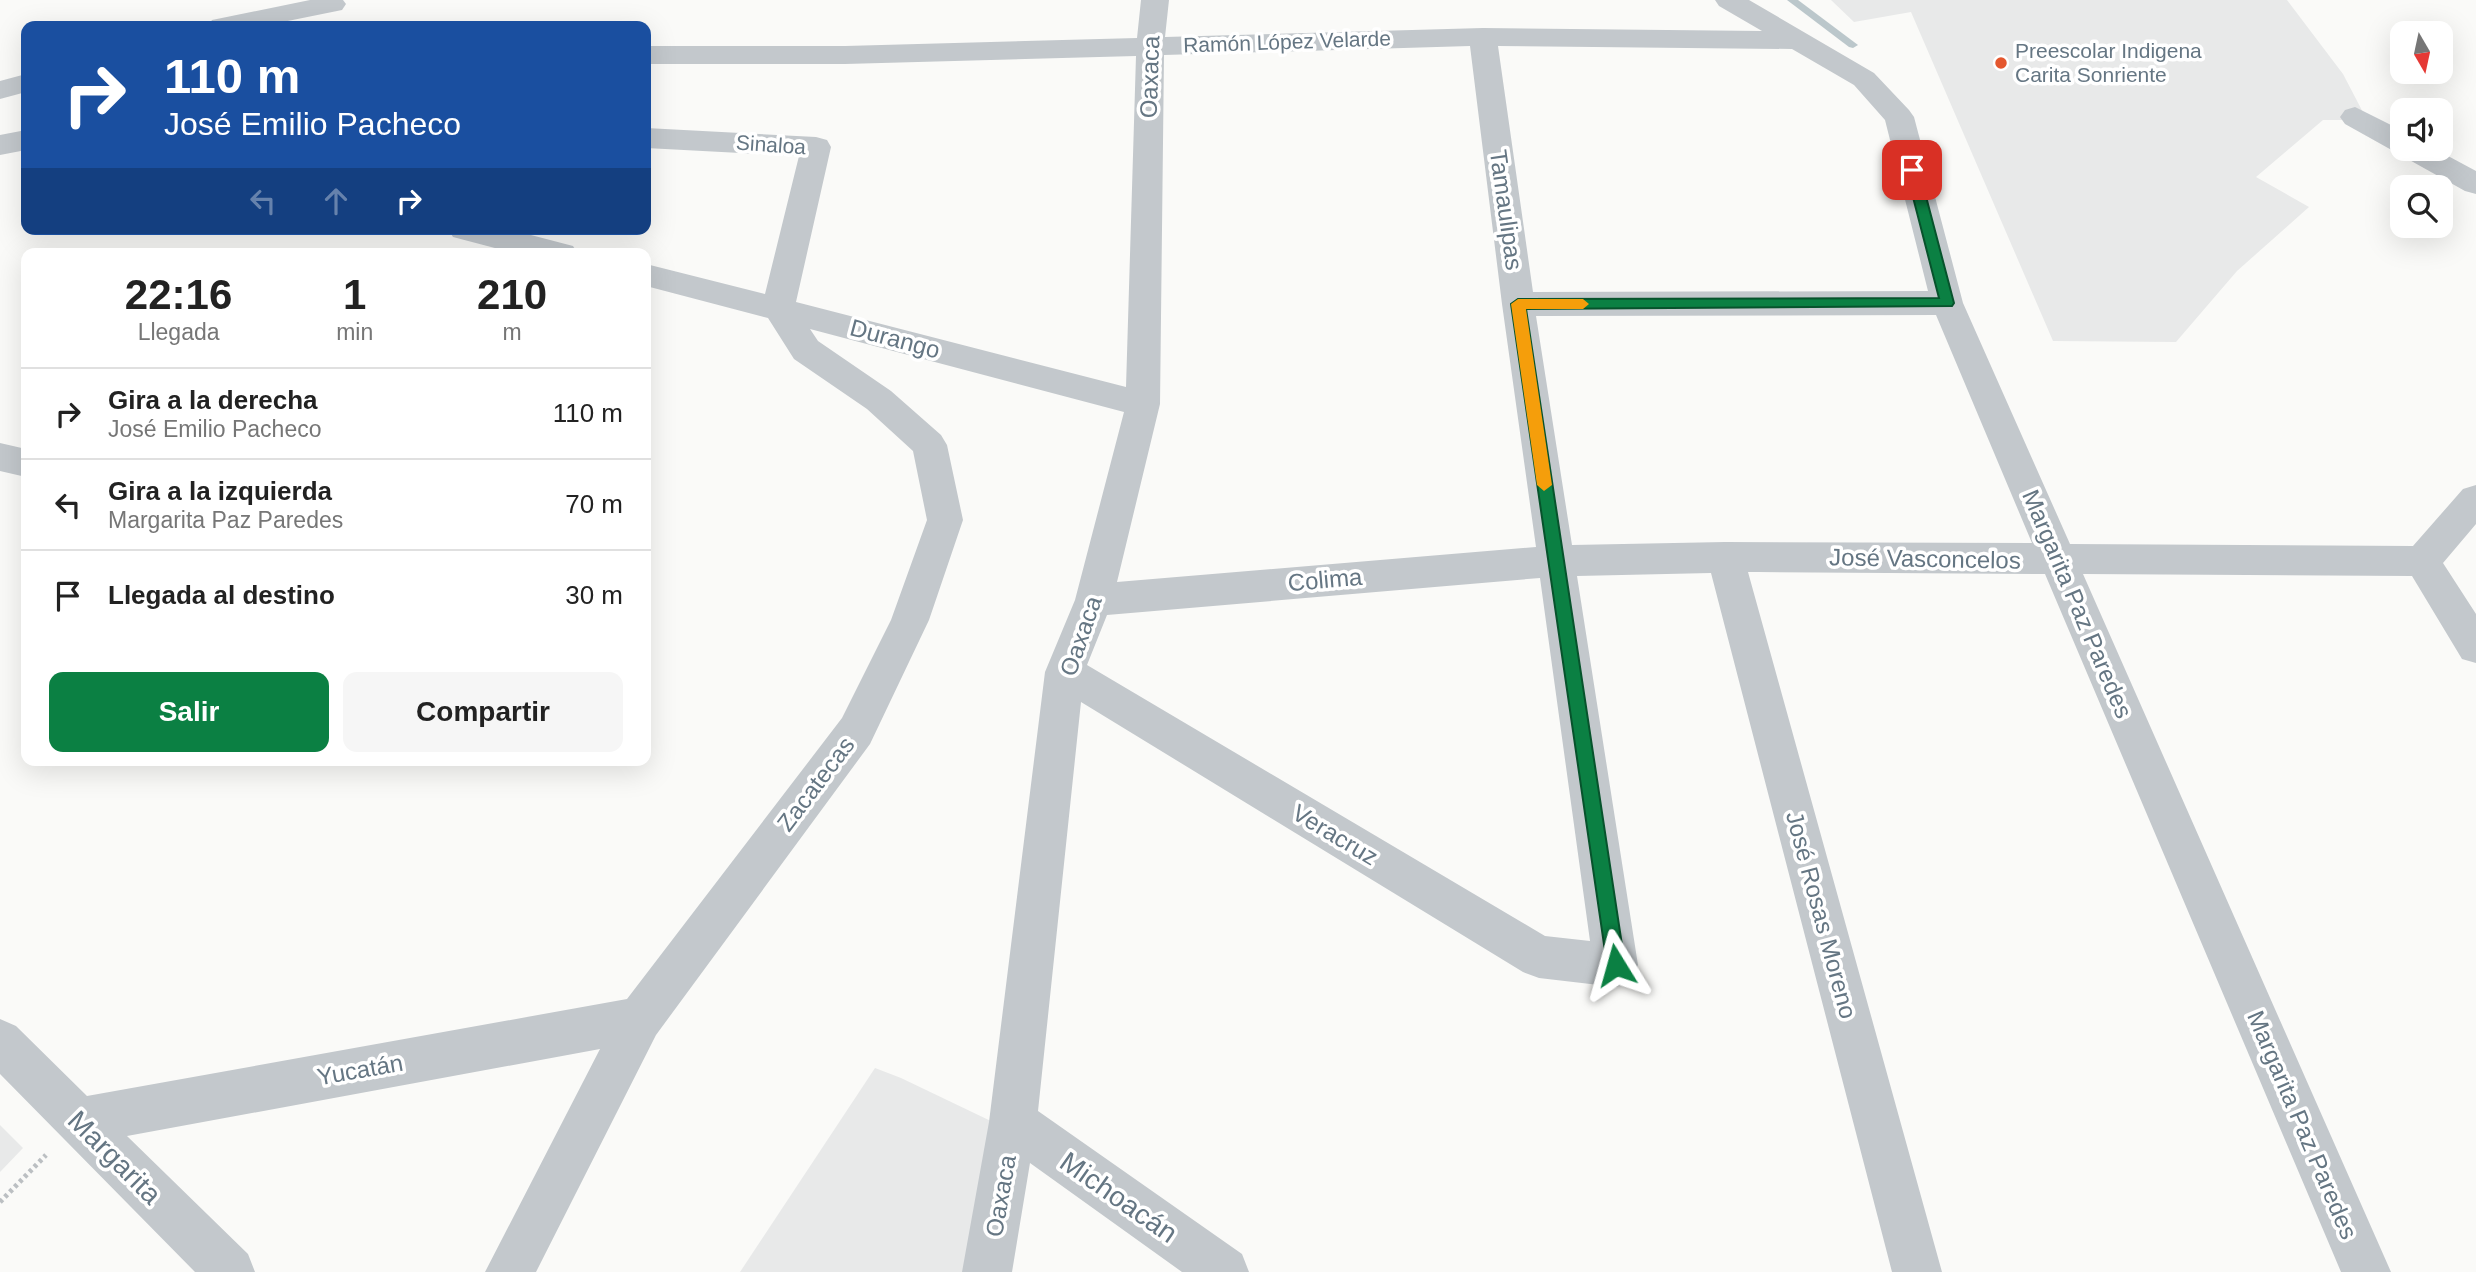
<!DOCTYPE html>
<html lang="es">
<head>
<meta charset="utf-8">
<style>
	body { margin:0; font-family:Helvetica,sans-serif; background:#f6f6f6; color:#222; height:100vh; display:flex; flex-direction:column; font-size:26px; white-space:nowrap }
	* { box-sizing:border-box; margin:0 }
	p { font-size:23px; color:#767676 }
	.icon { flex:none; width:38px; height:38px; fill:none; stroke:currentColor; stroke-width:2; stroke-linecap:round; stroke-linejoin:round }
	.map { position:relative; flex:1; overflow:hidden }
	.side { position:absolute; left:21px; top:248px; width:630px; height:518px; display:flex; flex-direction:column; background:#fff; border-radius:14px; box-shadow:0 7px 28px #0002 }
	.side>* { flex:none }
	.top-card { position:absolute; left:21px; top:21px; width:630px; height:214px; border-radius:14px; box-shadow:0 7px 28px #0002; background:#1a4fa0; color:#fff; overflow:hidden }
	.needle { width:46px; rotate:171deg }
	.fabs { position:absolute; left:2390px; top:21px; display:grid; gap:14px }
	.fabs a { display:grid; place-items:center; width:63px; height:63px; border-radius:14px; background:#fff; box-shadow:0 7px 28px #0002; font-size:35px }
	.pin { position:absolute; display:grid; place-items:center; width:60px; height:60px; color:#fff; margin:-30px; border-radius:14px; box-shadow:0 4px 10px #0006 }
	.me { position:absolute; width:77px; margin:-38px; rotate:352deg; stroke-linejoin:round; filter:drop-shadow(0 0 5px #0008) }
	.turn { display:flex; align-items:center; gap:24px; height:147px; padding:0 28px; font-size:32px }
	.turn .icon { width:91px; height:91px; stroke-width:2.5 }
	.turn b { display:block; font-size:49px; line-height:60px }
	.lanes { display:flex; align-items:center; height:66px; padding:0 28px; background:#0003; justify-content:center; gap:35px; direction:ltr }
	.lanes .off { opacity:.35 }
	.eta { display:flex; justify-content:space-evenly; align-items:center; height:119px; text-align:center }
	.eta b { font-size:42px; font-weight:700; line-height:49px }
	.button { display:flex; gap:14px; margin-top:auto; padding:14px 28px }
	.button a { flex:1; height:80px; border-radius:14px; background:#0b8043; color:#fff; font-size:28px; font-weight:700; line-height:80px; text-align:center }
	.button a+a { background:#f6f6f6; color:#222 }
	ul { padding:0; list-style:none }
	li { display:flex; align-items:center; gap:21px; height:91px; padding:0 28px; border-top:2px solid #e0e0e0 }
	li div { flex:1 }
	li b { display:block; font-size:26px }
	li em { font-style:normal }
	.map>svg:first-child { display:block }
</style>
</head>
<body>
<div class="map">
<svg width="2476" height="1272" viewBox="0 0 2476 1272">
	<rect width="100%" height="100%" fill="#fafaf8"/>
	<g fill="#e8e9e9">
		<polygon points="1831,0 2287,0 2343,74 2367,120 2323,120 2256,177 2309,207 2237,271 2176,342 2053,341 1911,12 1854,22"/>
		<polygon points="875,1068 901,1078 995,1123 966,1272 740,1272"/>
		<polygon points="0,1125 23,1148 0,1172"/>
	</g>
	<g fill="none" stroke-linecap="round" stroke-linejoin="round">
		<polygon fill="#bbc7cb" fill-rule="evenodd" points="1787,0 1798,0 1858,45 1853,48 1849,47"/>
		<polyline stroke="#bbbfc2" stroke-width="5" stroke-dasharray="3.5 3.5" stroke-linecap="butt" points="0,1202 46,1155"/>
		<g fill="#c3c8cc" fill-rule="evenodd">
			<polygon points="310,0 343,0 346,4 342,10 263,26 208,26 212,20"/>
			<path d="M1141,0h28l-4,37 318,-9 279,3 -43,-25 -4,-6h34l125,73 35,37 5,7 49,186 107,241 343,2 50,-57 13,-4v39l-33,39 33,51v49l-14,-4 -50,-83 -329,-2 308,698h-50l-296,-698 -287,-2h-10l194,700h-50l-181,-699 -134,3 61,389 -6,15 -16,7 -77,-9 -16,-6 -442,-270 -43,409 204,143 7,18h-67l-152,-109 -18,109h-50l27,-150 56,-450 30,-72 49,-188 -314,-83 8,12 73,50 50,44 6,10 16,75 -34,100 -59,124 -214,291 -120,237h-51l115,-223 -473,87 121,118 7,18h-60l-195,-198v-55l16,7 71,70 540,-97 215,-281 49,-98 36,-100 -14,-69 -46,-42 -73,-50 -26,-41 -122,-32v-22l119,30 34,-138 -153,-8v-20l170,9 11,3 4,7 -35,155 330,85 10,-331 -291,8h-199v-18h199l292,-8zM1470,46l32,258 34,243 -419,35 43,-178 4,-349zM1498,46l294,3 62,36 31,35 43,171 -395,1zM1936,315l96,228 -307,-1 -153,3 -36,-229zM1540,578l50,363 -45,-5 -458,-271 20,-50z"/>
			<polygon points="26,74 26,92 0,99 0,81"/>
			<polygon points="2355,107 2403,131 2403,149 2435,149 2476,171 2476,194 2465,191 2345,124 2340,117 2345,110"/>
			<polygon points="26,130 26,150 0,155 0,135"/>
			<polygon points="448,229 508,229 573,246 578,254 518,254 453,237"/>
			<polygon points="0,443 26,449 26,477 0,471"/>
		</g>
	</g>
	<polygon fill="#0b8043" stroke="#07532c" stroke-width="2" points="1912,166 1919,170 1954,303 1952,306 1526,309 1625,965 1623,972 1616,974 1610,972 1607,965 1511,304 1518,299 1939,298 1906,170"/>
	<polygon fill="#f59e0b" points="1518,299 1583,299 1589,304 1583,309 1526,309 1552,485 1544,491 1537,485 1511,304"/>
	<circle fill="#e4572e" stroke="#fff" stroke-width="2.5" cx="2001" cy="63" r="7"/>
	<g text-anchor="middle" stroke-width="7" stroke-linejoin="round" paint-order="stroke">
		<g font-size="21" fill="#657683" stroke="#fff">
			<text transform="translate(1287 42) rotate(-2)" y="7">Ramón López Velarde</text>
			<text transform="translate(771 145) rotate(4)" y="7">Sinaloa</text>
		</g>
		<g font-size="21" fill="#657683" stroke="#fff" text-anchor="start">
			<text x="2015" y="58">Preescolar Indigena<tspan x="2015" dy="24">Carita Sonriente</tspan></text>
		</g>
		<g font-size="24" fill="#657683" stroke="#fff">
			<text transform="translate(1150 77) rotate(-88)" y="8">Oaxaca</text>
			<text transform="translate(1506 210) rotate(82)" y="8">Tamaulipas</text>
			<text transform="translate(895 339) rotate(15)" y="8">Durango</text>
			<text transform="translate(1925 559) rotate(1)" y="8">José Vasconcelos</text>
			<text transform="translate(1325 580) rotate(-5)" y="8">Colima</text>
			<text transform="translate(2077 604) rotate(67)" y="8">Margarita Paz Paredes</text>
			<text transform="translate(1081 636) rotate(-71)" y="8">Oaxaca</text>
			<text transform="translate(816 784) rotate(-53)" y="8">Zacatecas</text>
			<text transform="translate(1335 835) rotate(31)" y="8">Veracruz</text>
			<text transform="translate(1821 915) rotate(75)" y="8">José Rosas Moreno</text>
			<text transform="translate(360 1070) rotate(-10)" y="8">Yucatán</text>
			<text transform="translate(2302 1125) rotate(67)" y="8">Margarita Paz Paredes</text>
			<text transform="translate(1001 1196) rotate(-80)" y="8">Oaxaca</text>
		</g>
		<g font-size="28" fill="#657683" stroke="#fff">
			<text transform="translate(115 1157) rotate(45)" y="10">Margarita</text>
			<text transform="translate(1119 1197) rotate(35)" y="10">Michoacán</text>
		</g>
	</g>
</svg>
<div class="fabs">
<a><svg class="needle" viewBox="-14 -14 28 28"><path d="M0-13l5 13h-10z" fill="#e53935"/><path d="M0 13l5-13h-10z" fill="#767676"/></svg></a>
<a><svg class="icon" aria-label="sound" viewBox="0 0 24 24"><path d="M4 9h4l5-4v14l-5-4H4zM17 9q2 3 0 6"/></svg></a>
<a><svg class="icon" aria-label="search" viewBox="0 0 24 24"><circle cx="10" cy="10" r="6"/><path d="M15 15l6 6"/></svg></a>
</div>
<div class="pin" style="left:1912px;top:170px;background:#d93025"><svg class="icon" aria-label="arrive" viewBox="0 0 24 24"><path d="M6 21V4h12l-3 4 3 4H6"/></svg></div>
<svg class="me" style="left:1616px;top:965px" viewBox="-20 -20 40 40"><path d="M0-17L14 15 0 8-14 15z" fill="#0b8043" stroke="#fff" stroke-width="4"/></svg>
<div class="top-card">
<div class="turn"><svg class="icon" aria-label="right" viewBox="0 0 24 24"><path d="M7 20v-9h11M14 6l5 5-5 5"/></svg><div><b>110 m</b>José Emilio Pacheco</div></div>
<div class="lanes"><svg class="icon off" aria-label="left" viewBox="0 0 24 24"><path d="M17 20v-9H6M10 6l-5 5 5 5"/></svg><svg class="icon off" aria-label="ahead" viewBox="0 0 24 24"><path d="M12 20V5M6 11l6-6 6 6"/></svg><svg class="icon" aria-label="right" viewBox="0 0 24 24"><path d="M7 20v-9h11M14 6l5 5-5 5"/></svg></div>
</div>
<section class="side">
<div class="eta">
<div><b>22:16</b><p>Llegada</p></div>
<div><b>1</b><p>min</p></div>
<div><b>210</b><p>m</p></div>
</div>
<ul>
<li><svg class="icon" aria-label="right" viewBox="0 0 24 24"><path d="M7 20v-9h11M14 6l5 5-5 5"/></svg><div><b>Gira a la derecha</b><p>José Emilio Pacheco</p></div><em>110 m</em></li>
<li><svg class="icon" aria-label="left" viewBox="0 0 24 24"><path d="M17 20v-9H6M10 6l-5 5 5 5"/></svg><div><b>Gira a la izquierda</b><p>Margarita Paz Paredes</p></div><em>70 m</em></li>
<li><svg class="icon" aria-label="arrive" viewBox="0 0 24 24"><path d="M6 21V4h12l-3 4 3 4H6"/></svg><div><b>Llegada al destino</b></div><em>30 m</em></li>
</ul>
<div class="button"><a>Salir</a><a>Compartir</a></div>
</section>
</div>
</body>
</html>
